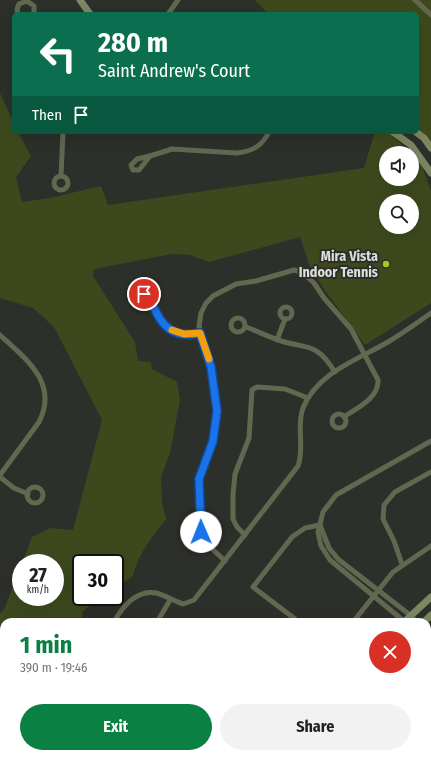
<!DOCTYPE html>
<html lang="en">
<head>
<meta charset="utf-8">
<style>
	body { margin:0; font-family:"Fira Sans Condensed",sans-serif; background:#f2f2f2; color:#202124; height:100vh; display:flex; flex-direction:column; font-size:15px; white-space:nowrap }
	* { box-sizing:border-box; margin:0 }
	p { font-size:13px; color:#757577 }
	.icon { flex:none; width:22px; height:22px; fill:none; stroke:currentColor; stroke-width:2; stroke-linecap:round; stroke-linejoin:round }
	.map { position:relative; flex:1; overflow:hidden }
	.side { position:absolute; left:0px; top:618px; width:431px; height:140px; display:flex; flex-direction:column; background:#fff; border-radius:12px 12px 0 0; box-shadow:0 4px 16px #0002 }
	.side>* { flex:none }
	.banner { position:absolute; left:12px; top:12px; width:407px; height:122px; border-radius:6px; box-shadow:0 4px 16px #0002; background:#0b6e4f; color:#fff; overflow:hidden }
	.fabs { position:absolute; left:379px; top:146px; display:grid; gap:8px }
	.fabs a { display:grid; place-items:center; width:40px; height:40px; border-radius:50%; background:#fff; box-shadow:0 4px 16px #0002; font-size:20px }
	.speed { position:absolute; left:12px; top:554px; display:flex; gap:8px; font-size:20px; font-weight:700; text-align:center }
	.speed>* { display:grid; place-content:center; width:52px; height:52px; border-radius:50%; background:#fff; box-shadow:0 4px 16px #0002; line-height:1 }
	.speed small { font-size:10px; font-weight:400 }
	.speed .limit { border:2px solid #111; border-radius:6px; background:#fff; color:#111 }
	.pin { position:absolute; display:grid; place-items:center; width:34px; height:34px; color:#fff; margin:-17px; border:2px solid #fff; border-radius:50%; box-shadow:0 1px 4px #0007 }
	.me { position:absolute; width:44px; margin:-22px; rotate:359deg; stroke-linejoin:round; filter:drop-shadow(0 0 3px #0008) }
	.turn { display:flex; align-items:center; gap:14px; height:84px; padding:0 20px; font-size:18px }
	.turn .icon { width:52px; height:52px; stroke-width:2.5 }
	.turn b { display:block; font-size:28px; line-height:34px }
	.then { display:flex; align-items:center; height:38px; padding:0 20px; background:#0003; gap:8px; font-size:15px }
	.round { display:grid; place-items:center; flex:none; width:42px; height:42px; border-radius:21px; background:#f2f2f2 }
	.head { display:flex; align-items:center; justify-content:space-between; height:68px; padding:0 20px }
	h1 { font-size:24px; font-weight:700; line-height:30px; color:#0b8043 }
	.cta { display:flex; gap:8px; margin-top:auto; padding:8px 20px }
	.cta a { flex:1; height:46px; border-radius:24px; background:#0b8043; color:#fff; font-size:16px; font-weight:700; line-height:46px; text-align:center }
	.cta a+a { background:#f2f2f2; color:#202124 }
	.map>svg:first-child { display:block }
</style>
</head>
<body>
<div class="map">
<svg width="431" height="758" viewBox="0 0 431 758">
	<rect width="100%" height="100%" fill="#2d2f2a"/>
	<g fill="#3d491d" fill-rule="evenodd">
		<polygon points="255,0 431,0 431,145 417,129 417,14 268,14"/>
		<path d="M0,93l14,30v9h4l13,24 -15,21 6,25 28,-4 51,-12 7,19 256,-37 11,-36h13l23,21h-25v26h26v-25l10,12 9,25v112l-66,42 -41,-56 -15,-25 -9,-27 -91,25 -19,-7 -18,-1 -78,15 -1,7 42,66 3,19 13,1 1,7 25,13 3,18 -10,53 -9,24 1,26 4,16c-14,18 -28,35 -33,57l-18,12v-25h-34v34h22l-20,14 -2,11h-77v50l-4,-6v-53l4,-3 17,-45v32h34v-34h-33l10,-26 18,-9 23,2 29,-110 -48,-93 -21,-19 -33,-10zM386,201h26v26h-26z"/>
		<polygon points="431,678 431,743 427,748 427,683"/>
		<polygon points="359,754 413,754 418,758 358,758"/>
	</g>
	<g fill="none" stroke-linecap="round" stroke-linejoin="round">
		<g stroke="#616850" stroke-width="5">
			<polyline points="415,0 431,15"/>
			<polyline points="18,14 17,9 19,4 27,1 34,6 34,14"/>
			<polyline points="168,14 178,0"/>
			<path d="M150,156l22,-7 65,4c16,-2 25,-7 32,-21"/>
			<polygon points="150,156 139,170 133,170 131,165 137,159"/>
			<polyline points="61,176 63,132"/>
			<circle cx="61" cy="183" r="7"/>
			<circle cx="151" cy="296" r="7"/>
			<path d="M152,303c9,22 21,36 48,30"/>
			<circle cx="286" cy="313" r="6"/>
			<circle cx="238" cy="325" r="7"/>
			<path d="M246,327c11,4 23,10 35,14 28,8 36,2 54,31"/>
			<path d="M0,335c26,24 59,48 39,87l-39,53"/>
			<polyline points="277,340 285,319"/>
			<circle cx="339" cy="421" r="7"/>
			<polyline points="0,477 14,488 28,494"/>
			<circle cx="35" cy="495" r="8"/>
			<polyline points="320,525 329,548 338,559 410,615 417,622"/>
			<polyline points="245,535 237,527 233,519 233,495 235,474 249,438 252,390 257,387 285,389 308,398"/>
			<path d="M225,561l-20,-19 -5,-15 -1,-48 17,-49 1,-19 -6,-44 -12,-41 2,-13 5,-10 7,-7 23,-12 20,-3 38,-11 8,2 12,11 10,15 27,31 27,51c1,18 -21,28 -34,37"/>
			<polyline points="402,564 394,541 383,519 384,505 395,492 431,472"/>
			<path d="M114,622c8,-15 23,-33 42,-29 9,2 18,8 27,11l11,-4 104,-134c7,-19 -2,-39 5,-58 14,-35 54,-48 85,-66 15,-9 29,-19 43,-29"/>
			<polyline points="157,622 170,600"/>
			<polyline points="299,622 253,587 292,537 305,528 320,525"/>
			<polyline points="353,622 393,572 431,546"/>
			<polyline points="405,622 330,560 321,546 318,532 323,512 336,495 431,441"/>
			<polyline points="0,707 4,709"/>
			<polyline points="150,758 151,754"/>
			<polyline points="221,758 223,754"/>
			<polyline points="286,758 287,754"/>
		</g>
		<g stroke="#7c8862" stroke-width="7">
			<polyline points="80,0 90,14"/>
			<polyline points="393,132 411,145 431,173"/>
			<polyline points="416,132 424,138 431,148"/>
			<polyline points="404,622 431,597"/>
			<polyline points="424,622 431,615"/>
			<polyline points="329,758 330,754"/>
			<polyline points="344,758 345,754"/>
		</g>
	</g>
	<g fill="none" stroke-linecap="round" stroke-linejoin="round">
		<g stroke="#114b97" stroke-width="10">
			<path id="route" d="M144,294l3,8 5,1c9,23 21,36 48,30l11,34 6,44 -4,30 -14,38 2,53"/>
		</g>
		<use href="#route" stroke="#1a73e8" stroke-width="7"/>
		<polyline stroke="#f59e0b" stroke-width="7" points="172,330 184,334 200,333 209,359"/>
	</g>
	<circle fill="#a4c824" stroke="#2d2f2a" stroke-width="1.5" cx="386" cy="264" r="4"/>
	<g text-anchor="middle" stroke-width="4" stroke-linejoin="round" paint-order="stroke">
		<g font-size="14" font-weight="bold" fill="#dddedb" stroke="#2d2f2a" text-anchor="end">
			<text x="378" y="261">Mira Vista<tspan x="378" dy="16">Indoor Tennis</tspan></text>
		</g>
	</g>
</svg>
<div class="fabs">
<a><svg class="icon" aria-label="sound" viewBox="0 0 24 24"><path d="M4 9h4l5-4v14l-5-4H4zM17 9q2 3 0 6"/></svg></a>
<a><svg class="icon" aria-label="search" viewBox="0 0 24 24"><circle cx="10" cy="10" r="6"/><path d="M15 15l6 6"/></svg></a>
</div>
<div class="speed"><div>27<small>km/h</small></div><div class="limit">30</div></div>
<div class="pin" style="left:144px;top:294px;background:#d93025"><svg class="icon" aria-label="arrive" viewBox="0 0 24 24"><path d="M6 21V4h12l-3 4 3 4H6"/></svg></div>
<svg class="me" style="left:201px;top:532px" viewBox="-20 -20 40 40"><circle r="19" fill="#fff"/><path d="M0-13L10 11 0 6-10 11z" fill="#1a73e8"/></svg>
<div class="banner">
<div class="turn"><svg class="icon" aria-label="left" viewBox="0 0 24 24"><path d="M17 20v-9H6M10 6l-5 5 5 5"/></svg><div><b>280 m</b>Saint Andrew's Court</div></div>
<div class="then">Then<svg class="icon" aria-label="arrive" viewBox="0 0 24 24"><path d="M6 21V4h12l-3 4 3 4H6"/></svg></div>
</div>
<section class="side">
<div class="head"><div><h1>1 min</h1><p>390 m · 19:46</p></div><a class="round" style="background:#d93025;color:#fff"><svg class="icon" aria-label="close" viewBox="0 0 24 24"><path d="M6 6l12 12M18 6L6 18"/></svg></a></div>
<div class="cta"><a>Exit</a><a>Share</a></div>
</section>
</div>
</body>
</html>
